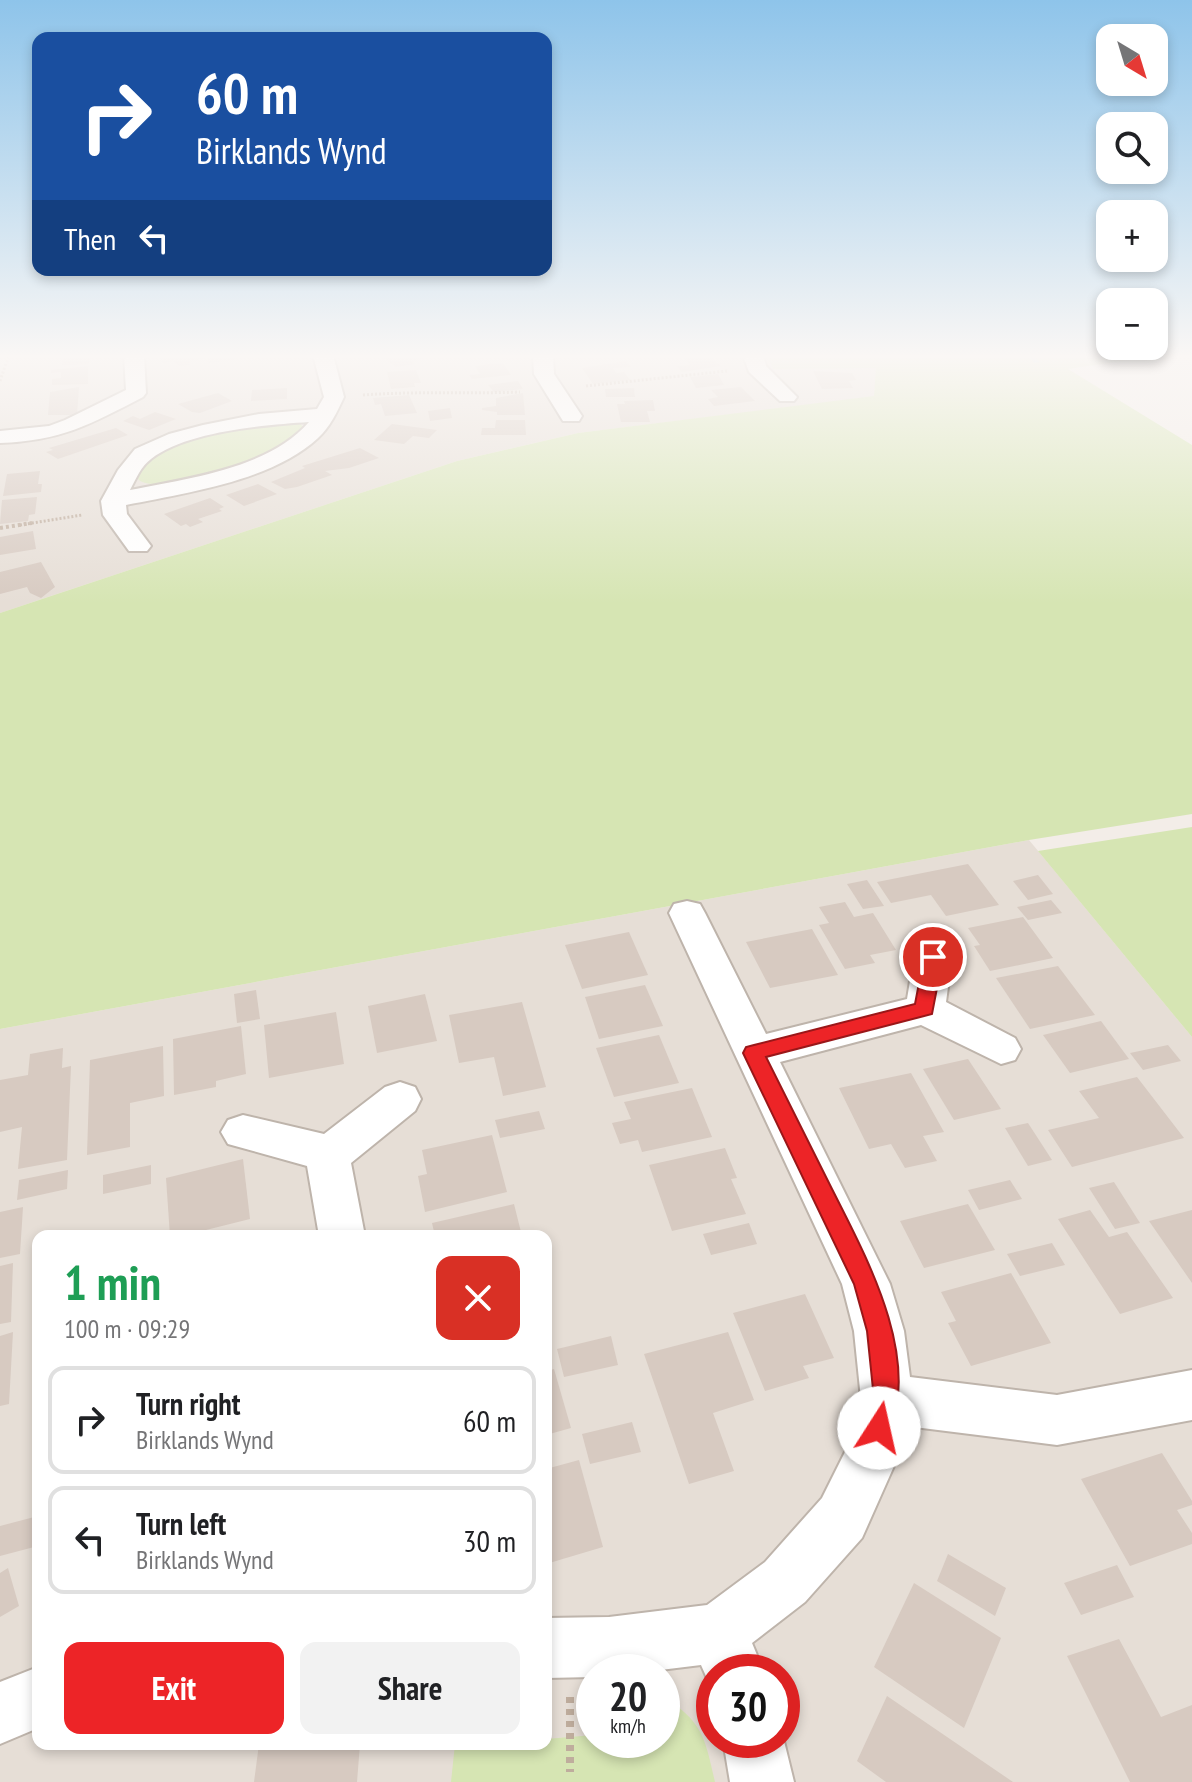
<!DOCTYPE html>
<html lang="en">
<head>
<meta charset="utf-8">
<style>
	body { margin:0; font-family:"PT Sans Narrow",sans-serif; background:#f2f2f2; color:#202124; height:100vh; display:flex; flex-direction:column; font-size:30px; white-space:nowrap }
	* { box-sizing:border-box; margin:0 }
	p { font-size:26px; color:#757577 }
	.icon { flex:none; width:44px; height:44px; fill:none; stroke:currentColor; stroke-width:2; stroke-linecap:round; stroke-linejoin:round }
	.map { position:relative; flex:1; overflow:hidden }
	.details { position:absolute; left:32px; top:1230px; width:520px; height:520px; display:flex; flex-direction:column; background:#fff; border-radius:16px; box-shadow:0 4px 12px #0003 }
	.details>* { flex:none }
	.banner { position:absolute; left:32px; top:32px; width:520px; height:244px; border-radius:16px; box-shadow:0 4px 12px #0003; background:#1a4fa0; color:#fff; overflow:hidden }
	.needle { width:52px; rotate:142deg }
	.tools { position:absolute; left:1096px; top:24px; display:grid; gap:16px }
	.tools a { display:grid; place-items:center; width:72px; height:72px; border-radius:16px; background:#fff; box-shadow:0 4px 12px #0003; font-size:40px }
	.speed { position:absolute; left:576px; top:1654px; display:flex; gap:16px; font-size:40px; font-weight:700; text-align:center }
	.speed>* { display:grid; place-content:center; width:104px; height:104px; border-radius:50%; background:#fff; box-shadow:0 4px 12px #0003; line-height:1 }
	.speed small { font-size:20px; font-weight:400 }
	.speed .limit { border:12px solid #d22; background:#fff; color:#111 }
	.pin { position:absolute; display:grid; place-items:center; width:68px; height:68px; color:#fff; margin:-34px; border:4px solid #fff; border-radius:50%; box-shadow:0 2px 8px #0007 }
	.me { position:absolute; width:88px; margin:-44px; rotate:10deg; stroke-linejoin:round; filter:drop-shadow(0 0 6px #0008) }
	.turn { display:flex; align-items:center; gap:28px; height:168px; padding:0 32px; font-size:36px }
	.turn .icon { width:104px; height:104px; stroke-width:2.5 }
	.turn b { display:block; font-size:56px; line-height:68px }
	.then { display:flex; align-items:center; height:76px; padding:0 32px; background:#0003; gap:16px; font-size:30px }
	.round { display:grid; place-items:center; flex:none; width:84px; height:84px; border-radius:16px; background:#f2f2f2 }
	.overview { display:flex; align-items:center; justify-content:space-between; height:136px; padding:0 32px }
	h1 { font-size:48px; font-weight:700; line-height:60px; color:#1e9e55 }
	.button { display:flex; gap:16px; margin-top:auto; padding:16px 32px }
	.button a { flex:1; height:92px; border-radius:16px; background:#ed2427; color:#fff; font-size:32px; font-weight:700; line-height:92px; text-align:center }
	.button a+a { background:#f2f2f2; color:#202124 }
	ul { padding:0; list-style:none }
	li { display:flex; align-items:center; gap:24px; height:108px; margin:0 16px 12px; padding:0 16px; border:4px solid #e0e0e0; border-radius:16px }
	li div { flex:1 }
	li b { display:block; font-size:30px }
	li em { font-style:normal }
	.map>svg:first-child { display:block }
</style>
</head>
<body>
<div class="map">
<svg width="1192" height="1782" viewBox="0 0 1192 1782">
	<rect width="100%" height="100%" fill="#f3ede8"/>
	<g fill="#e6ded6" fill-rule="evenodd">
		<polygon points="0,355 878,355 874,397 578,433 457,461 0,613"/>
		<path d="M1029,840l163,197v745h-1192v-753zM38,1236h508v508h-508zM594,1672h68v68h-68zM714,1672h68v68h-68z"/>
	</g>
	<g fill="#d6e5b3">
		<polygon points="878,355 1145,355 1150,357 1068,369 1192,445 1192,814 1029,840 0,1029 0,613 457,461 578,433 874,396 876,368 773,369 768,358 877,358"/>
		<path d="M299,422l5,6c-9,9 -19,17 -30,22 -21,11 -121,47 -136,29 6,-43 125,-55 161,-57z"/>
		<polygon points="1192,827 1192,1037 1038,851"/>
		<path d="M664,1697c39,25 41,41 51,85h-264l4,-38h91v-5l48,-4v5h68z"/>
	</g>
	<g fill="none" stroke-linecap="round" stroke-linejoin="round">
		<polygon fill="#a7dbec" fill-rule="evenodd" points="1026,355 1032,355 1040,362 1035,363"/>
	</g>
	<g fill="#d7cac1">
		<polygon points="63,355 89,355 89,364 62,365"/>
		<polygon points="171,355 234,355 237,359 209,363 207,358 189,361 190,365 180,366 173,361 163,363 160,357"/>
		<polygon points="380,355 420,355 424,358 412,361 415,364 396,367"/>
		<polygon points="708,356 721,366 682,372 677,366 690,365 685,358"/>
		<polygon points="626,361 631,367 613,368 616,373 624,372 630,380 593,384 582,368"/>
		<polygon points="503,363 511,375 472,379 469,375 480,374 475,366"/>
		<polygon points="88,366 88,384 52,385 52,379 61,378 61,372 51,373 51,370"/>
		<polygon points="416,370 421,383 414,383 415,387 391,389 387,372"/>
		<polygon points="813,371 852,373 856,380 849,381 853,388 822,389"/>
		<polygon points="718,374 724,385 696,388 690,377"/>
		<polygon points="518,381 523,389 494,392 488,385"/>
		<polygon points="79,387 77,415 48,415 50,392"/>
		<polygon points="741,387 755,401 714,406 708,399 718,397 711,390"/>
		<polygon points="287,388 287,399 251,401 252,390"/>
		<polygon points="634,388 635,397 606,397 605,389"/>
		<polygon points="218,393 232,401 200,413 192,412 178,404"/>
		<polygon points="523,393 525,415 497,415 497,412 482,410 482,408 496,406 496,398"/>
		<polygon points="409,395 417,413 385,416 381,404 375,405 373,398"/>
		<polygon points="653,400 655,411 647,411 650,422 621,422 617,404 625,404 624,401"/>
		<polygon points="450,408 452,418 430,421 428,411"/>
		<polygon points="155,412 176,419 149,430 123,421 133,416 140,419"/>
		<polygon points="496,420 525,420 526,435 481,435 482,428 495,428"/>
		<polygon points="392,424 437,430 429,438 413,436 404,444 374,440"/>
		<polygon points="116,428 128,435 58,459 46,452 53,450 49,448"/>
		<polygon points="360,448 379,458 349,468 325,471 332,475 297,487 285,489 271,482 305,468 302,466"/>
		<polygon points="40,471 38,484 42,484 41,492 3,496 7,474"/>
		<polygon points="258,484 277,494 244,506 226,495"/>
		<polygon points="37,497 35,514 29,515 28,521 0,524 2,500"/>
		<polygon points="210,498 224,507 219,509 222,511 198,519 203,522 190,527 186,524 181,526 164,514"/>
		<polygon points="33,531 36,549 0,555 0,537"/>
		<polygon points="41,562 55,587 41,598 30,593 27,587 0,594 0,572"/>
		<polygon points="968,864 999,905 946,916 931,895 891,903 877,882"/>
		<polygon points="1038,875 1053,894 1028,900 1013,881"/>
		<polygon points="867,880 884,906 863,909 847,884"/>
		<polygon points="1051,900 1062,913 1028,920 1017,907"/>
		<polygon points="845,902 854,917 873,913 896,950 870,955 875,963 845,969 819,925 829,923 819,907"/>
		<polygon points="1023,917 1053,958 990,971 974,946 980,945 968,928"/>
		<polygon points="812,929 838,975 770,988 746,942"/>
		<polygon points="629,932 648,975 582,989 565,945"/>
		<polygon points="1058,966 1095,1015 1030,1029 996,978"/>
		<polygon points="645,985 663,1026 599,1039 585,997"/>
		<polygon points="256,990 260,1019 237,1023 234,994"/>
		<polygon points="425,994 437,1041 377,1053 368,1006"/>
		<polygon points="522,1002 546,1087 503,1096 494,1057 459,1063 449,1015"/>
		<polygon points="336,1012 344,1064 269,1078 264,1025"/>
		<polygon points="1101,1021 1129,1059 1070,1073 1043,1035"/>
		<polygon points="241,1026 246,1074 216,1081 216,1087 174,1095 173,1039"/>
		<polygon points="659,1035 679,1083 614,1097 596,1048"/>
		<polygon points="1168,1045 1181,1061 1143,1070 1130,1053"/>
		<polygon points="163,1046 164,1096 130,1103 130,1147 87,1155 90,1060"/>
		<polygon points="63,1048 62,1068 71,1066 67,1160 18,1169 22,1127 0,1132 0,1080 28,1075 30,1054"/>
		<polygon points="968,1059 1001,1109 954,1120 923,1069"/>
		<polygon points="911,1073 944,1132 923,1136 937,1161 905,1168 891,1144 869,1149 839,1088"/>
		<polygon points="1137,1077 1184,1138 1072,1167 1048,1130 1099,1118 1079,1091"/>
		<polygon points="692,1088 712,1137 642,1152 638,1140 620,1144 612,1123 631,1119 624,1102"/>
		<polygon points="539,1111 545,1129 500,1138 495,1120"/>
		<polygon points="1028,1123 1052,1160 1028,1166 1005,1128"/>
		<polygon points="492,1135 507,1192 425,1212 418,1176 427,1174 422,1150"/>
		<polygon points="725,1148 737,1178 731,1179 746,1214 672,1231 649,1165"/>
		<polygon points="243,1159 250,1219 182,1236 170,1236 166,1178"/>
		<polygon points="151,1165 151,1184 103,1194 103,1175"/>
		<polygon points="68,1170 67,1189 17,1200 19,1180"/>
		<polygon points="1010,1180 1022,1199 979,1210 968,1190"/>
		<polygon points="1114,1182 1140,1223 1115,1229 1089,1188"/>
		<polygon points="514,1204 522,1236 435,1236 432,1223"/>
		<polygon points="968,1204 995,1250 924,1268 900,1221"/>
		<polygon points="23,1207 20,1254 0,1258 0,1212"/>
		<polygon points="1090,1210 1109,1237 1127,1232 1173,1298 1120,1314 1058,1219"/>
		<polygon points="1192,1210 1192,1283 1149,1221"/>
		<polygon points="749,1223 757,1244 711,1255 703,1234"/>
		<polygon points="1052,1243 1065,1265 1020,1276 1007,1254"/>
		<polygon points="13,1263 11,1322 0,1324 0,1266"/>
		<polygon points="1011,1273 1051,1343 971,1366 948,1323 956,1321 941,1292"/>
		<polygon points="805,1294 834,1358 803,1366 809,1378 765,1391 733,1313"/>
		<polygon points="13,1332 9,1404 0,1406 0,1336"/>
		<polygon points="728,1332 754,1400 713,1413 734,1471 689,1484 644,1354"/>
		<polygon points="611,1336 618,1365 564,1377 557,1349"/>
		<polygon points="554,1369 571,1428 546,1435 546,1371"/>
		<polygon points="632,1422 641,1452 590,1464 582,1434"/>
		<polygon points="1162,1453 1192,1501 1192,1505 1177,1510 1192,1533 1192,1544 1130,1566 1081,1479"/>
		<polygon points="579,1460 603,1547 546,1564 546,1469"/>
		<polygon points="38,1516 38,1546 0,1556 0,1526"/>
		<polygon points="948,1554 1006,1588 995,1616 937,1581"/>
		<polygon points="1117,1565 1134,1597 1081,1615 1064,1583"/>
		<polygon points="8,1568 19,1606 0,1617 0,1573"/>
		<polygon points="914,1583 1001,1638 964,1728 874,1667"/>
		<polygon points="1119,1639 1161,1717 1192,1705 1192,1782 1130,1782 1067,1656"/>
		<polygon points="887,1696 1013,1782 886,1782 857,1761"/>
		<polygon points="259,1744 360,1744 357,1782 254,1782"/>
	</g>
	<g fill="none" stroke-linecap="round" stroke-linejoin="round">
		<g stroke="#beb4ab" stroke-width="4">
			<g id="minor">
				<path d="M124,355h20l2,38 -3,4c-52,27 -82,44 -143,46v-12l49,-5 16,-6 61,-30z"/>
				<path d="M313,355h20l11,42c-7,15 -14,30 -26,41 -46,43 -133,55 -192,67l1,9 24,32 -4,5h-18l-26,-36 -2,-14 17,-31 17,-21 34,-15 34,-9 56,-11 58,-5 7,-12zM309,422c-41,47 -121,56 -179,68 6,-11 11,-24 21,-31 36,-28 114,-34 158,-37z"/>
				<polygon points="533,355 553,355 554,374 582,416 579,421 563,421 534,374"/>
				<polygon points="743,355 763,355 766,366 797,397 794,401 780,401 749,372"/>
				<polygon points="687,901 700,904 705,913 766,1034 907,999 914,957 920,948 933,944 946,948 952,957 946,1002 1015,1038 1021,1049 1015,1060 1001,1064 921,1025 780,1062 890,1284 904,1331 910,1377 1057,1395 1192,1370 1192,1420 1057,1445 906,1426 898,1457 862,1538 805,1602 752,1643 764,1672 714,1672 714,1694 701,1665 644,1672 594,1672 594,1677 546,1678 546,1618 609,1617 707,1605 765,1562 822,1498 846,1450 861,1399 854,1331 842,1284 669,913 674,904"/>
				<polygon points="400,1082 415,1087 421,1099 415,1111 351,1163 365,1236 319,1236 307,1166 228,1144 221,1132 228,1120 243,1115 324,1134 385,1087"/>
				<polygon points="38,1667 38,1728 0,1744 0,1682"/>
				<polygon points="782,1733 794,1782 730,1782 723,1740 782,1740"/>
			</g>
		</g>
		<g stroke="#bfad9d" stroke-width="3" stroke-dasharray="2 2" stroke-linecap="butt">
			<polyline points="0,381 9,355"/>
			<polyline points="586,386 727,371"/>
			<path d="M363,395c53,-4 104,-1 157,-3"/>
			<polyline points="20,525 82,515"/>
		</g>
		<polyline stroke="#bfad9d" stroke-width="4" stroke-dasharray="3 3" stroke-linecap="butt" points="0,528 32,523"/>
		<polyline stroke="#bfad9d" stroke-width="8" stroke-dasharray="6 6" stroke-linecap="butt" points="570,1697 570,1772"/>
		<use href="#minor" fill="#fff" fill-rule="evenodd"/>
	</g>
	<linearGradient id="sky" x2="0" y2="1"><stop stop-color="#8ec4ea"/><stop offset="0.59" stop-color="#faf7f5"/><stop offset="1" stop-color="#faf7f5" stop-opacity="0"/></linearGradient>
	<rect width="1192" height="604" fill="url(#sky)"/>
	<path fill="#ed2427" stroke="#9a1719" stroke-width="2" d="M933,950l10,7 -11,57 -166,43c21,42 42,84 63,126 36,72 94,173 59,254l-9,4 -9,-4 -4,-9 8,-29 -7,-68 -13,-47 -111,-231 3,-6 8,-2 161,-41 9,-47z"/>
</svg>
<div class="tools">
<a><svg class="needle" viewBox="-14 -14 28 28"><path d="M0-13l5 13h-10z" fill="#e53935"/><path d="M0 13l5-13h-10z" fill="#757577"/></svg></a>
<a><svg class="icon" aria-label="search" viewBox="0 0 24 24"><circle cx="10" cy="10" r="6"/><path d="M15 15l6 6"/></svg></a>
<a>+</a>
<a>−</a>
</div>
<div class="speed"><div>20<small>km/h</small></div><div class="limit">30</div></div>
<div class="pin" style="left:933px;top:957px;background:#d93025"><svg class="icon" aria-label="arrive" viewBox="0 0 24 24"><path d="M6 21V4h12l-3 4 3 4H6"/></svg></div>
<svg class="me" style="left:879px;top:1428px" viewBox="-20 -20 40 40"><circle r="19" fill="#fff"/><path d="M0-13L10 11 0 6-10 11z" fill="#ed2427"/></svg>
<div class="banner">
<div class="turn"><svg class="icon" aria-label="right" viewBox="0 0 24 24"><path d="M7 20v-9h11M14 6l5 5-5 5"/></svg><div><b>60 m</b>Birklands Wynd</div></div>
<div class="then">Then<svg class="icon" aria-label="left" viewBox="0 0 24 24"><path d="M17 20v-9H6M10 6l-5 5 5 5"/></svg></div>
</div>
<section class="details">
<div class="overview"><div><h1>1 min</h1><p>100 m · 09:29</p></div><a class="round" style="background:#d93025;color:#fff"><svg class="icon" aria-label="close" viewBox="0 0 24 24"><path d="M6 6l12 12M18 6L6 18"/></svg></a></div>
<ul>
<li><svg class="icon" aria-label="right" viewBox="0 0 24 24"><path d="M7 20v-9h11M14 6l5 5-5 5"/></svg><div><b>Turn right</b><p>Birklands Wynd</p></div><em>60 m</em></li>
<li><svg class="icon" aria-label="left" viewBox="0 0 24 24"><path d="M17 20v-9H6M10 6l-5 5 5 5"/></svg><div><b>Turn left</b><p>Birklands Wynd</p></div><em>30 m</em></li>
</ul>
<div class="button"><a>Exit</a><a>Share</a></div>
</section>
</div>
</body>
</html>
